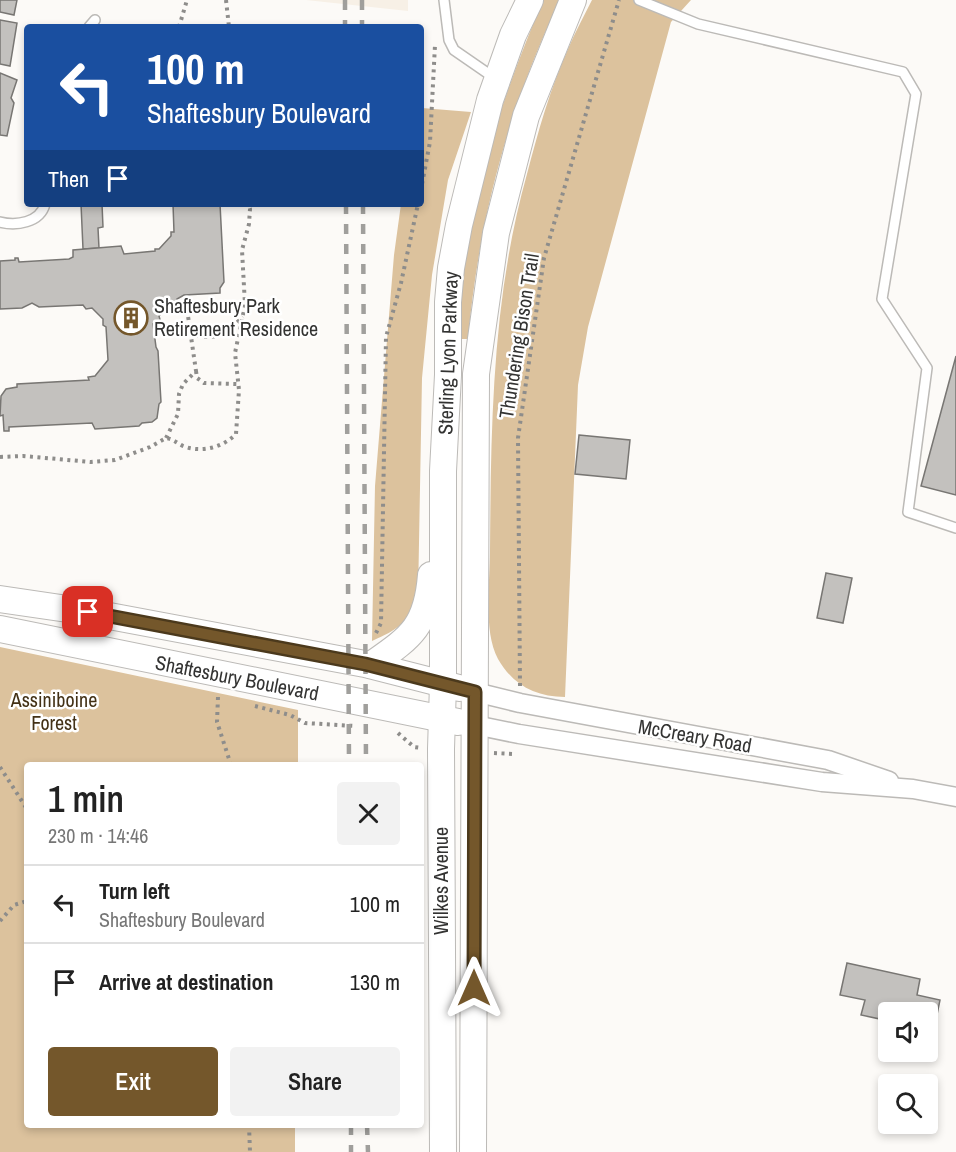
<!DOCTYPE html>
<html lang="en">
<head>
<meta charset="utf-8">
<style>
	body { margin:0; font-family:"Archivo Narrow",sans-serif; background:#f2f2f2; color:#222; height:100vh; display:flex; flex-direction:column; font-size:22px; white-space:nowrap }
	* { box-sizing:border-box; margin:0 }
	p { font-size:20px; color:#767676 }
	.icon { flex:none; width:33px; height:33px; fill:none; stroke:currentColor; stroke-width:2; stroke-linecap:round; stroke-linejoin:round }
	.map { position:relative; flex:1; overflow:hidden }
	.panel { position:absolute; left:24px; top:762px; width:400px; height:366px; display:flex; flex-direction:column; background:#fff; border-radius:6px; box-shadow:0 3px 9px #0003 }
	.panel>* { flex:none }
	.banner { position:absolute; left:24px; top:24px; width:400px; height:183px; border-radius:6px; box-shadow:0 3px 9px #0003; background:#1a4fa0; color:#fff; overflow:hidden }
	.tools { position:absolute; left:878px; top:1002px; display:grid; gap:12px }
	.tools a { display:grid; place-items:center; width:60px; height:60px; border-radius:6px; background:#fff; box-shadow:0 3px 9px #0003; font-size:30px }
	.pin { position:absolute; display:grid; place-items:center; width:51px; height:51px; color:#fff; margin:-26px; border-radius:12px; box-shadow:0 3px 9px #0006 }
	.me { position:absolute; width:66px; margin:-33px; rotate:0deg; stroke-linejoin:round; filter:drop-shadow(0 0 4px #0008) }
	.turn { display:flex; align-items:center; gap:21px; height:126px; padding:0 24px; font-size:27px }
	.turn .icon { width:78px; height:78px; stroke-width:2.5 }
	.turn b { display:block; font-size:42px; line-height:51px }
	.then { display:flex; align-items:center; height:57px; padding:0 24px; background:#0003; gap:12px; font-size:22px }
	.round { display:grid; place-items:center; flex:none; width:63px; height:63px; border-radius:6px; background:#f2f2f2 }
	.summary { display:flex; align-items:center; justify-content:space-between; height:102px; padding:0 24px }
	h1 { font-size:36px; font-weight:600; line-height:45px }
	.primary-button { display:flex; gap:12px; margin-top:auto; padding:12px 24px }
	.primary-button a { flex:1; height:69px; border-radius:6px; background:#74572b; color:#fff; font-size:24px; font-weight:600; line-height:69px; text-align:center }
	.primary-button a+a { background:#f2f2f2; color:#222 }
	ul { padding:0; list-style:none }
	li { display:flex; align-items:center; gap:18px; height:78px; padding:0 24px; border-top:2px solid #e0e0e0 }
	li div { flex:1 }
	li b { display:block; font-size:22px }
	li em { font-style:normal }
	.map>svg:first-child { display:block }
</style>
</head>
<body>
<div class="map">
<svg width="956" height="1152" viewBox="0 0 956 1152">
	<rect width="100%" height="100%" fill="#fcfaf7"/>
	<polygon fill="#f7f0e6" points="306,0 408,0 408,11"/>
	<g fill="#dcc29d">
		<path d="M543,0h17c-52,109 -81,219 -92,339h-6c-7,-114 38,-235 81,-339z"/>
		<path d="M592,0h99l-20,22 -83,305 -10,58 -13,312c-30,0 -52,-12 -67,-38 -15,-28 -8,-76 -8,-108 1,-127 2,-253 37,-377 11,-42 23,-85 41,-125 7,-17 16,-33 24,-49z"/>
		<path d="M422,108l49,4 -23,68 -16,95 -10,103 -4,220c-13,26 -19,31 -46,43l3,-155 19,-231 7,-51h21z"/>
		<polygon points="0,647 298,710 298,765 27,765 27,1125 295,1125 295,1152 0,1152"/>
	</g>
	<g fill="#c3c1be" stroke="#787673" stroke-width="1.5">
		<polygon points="0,0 17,0 14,15 0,12"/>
		<polygon points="0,20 17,23 10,66 0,64"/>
		<polygon points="0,73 17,80 11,98 14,103 7,136 0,135"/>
		<polygon points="81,204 102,204 103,227 98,228 99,248 83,249"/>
		<polygon points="173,204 220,204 224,282 220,288 220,293 184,295 177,299 177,303 172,304 159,316 161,323 153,324 156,347 158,351 161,402 159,404 157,418 152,422 142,423 139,426 95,429 92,423 9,427 9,431 4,431 3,415 0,416 1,396 6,389 17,387 17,384 89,380 88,377 95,376 108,360 106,327 103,325 103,319 92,308 86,309 83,305 39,307 32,303 22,308 0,309 0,261 15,260 15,258 18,258 19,262 69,259 73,257 73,250 121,246 124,254 155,251 155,249 159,249 171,236 171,232 174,232"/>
		<polygon points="956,356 956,495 921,486"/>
		<polygon points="579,435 630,440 626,479 575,474"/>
		<polygon points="826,573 852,578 843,623 817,618"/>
		<polygon points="847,963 920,979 917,995 940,1000 934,1029 927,1027 927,1012 898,1012 883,1009 880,1019 861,1015 865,1000 840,995"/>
	</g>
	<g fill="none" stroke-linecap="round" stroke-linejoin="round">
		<g stroke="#bcbab7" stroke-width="12">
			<g id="lane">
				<polyline points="444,0 449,40 454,50 496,79"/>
				<polyline points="639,0 698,24 903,72 916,94 882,299 927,368 908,512 956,528"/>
				<polyline points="89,27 95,20"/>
				<path d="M0,222c16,4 40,1 45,-18"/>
			</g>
		</g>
		<g stroke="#bcbab7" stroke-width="21">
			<g id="street">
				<polyline points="475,692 520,703 828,760 889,781"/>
				<polyline points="475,725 519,734 822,782 913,789 956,797"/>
			</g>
		</g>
		<g stroke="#bcbab7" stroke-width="28">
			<g id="secondary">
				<polyline points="0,599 88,612 365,664 459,688"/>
				<polyline points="0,629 458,722"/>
				<path d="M371,665c40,-28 56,-38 60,-90"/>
				<polyline points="443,1152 441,749 443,684 443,471 448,375 448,302 451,268 459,225 490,100 513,35 530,0"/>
				<polyline points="473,1152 476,374 496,233 526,116 573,0"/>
			</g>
		</g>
		<g stroke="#8e8d8b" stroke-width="4" stroke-dasharray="3 4.5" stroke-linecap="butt">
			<polyline points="226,0 229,27"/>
			<polyline points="179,27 187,0"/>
			<polyline points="422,184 430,142 435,45"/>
			<path d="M190,332c22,12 36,1 53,-15"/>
			<polyline points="196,371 197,378 204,383 237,384"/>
			<polyline points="166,438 178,414 179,394 183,384 196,371 188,316"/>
			<path d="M0,457l23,-1 68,6 24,-2 35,-13 16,-9c7,1 11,5 17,8 18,7 39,2 53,-12l3,-44 -4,-37 10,-48 -3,-55 7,-26 1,-15 -2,-5"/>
			<polyline points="376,633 381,623 386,337 401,283 418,204"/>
			<polyline points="520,686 518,438 544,258 619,0"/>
			<polyline points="218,697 217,722 231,765"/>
			<polyline points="255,706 290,715 305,723 355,726"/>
			<polyline points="398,733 414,747 421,748"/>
			<polyline points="494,753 514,754"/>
			<polyline points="0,767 27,809"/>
			<polyline points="0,921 14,905 27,901"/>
			<polyline points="249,1125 250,1152"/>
		</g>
		<use href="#lane" stroke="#fff" stroke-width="9"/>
		<use href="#street" stroke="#fff" stroke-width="18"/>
		<use href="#secondary" stroke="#fff" stroke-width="26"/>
		<g stroke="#a09f9c" stroke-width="4.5" stroke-dasharray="10 10" stroke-linecap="butt">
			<polyline points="345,0 345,27"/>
			<polyline points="362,0 362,27"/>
			<polyline points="346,204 349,765"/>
			<polyline points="363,204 366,765"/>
			<polyline points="351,1125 351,1152"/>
			<polyline points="367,1125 368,1152"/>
		</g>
	</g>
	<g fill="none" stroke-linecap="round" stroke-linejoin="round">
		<g stroke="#4b391c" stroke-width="15">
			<polyline id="route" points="88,612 365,664 475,692 474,988"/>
		</g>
		<use href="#route" stroke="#74572b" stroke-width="10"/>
	</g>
	<defs>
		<g id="building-ring" transform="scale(1.725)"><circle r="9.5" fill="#fff" stroke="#74572b" stroke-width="1.5"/><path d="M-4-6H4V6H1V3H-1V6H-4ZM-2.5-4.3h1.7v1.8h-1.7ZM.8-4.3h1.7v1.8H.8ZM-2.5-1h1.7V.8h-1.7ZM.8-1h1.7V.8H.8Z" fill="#74572b"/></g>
	</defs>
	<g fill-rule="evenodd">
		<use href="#building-ring" x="131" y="318"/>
	</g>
	<g text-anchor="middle" stroke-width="5" stroke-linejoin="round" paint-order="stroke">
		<g font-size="20" fill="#333332" stroke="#fff" text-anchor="start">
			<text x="154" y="313">Shaftesbury Park<tspan x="154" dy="23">Retirement Residence</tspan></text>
		</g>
		<g font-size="20" fill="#333332" stroke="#fff">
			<text transform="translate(519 336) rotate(-81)" y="7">Thundering Bison Trail</text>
			<text transform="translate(448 353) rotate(-88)" y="7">Sterling Lyon Parkway</text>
			<text transform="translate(237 678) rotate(11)" y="7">Shaftesbury Boulevard</text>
			<text transform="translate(695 736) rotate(10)" y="7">McCreary Road</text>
			<text transform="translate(441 881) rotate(-90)" y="7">Wilkes Avenue</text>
		</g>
		<g font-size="20" fill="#433116" stroke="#fff">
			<text x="54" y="707">Assiniboine<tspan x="54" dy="23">Forest</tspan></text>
		</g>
	</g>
</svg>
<div class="tools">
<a><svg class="icon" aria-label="sound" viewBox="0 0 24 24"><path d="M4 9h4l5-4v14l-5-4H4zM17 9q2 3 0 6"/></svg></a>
<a><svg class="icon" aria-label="search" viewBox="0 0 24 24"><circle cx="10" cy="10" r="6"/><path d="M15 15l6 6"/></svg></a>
</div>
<div class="pin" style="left:88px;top:612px;background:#d93025"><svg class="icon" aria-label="arrive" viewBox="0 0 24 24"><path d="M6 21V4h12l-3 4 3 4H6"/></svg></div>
<svg class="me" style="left:474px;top:988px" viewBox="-20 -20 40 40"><path d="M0-17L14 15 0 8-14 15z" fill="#74572b" stroke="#fff" stroke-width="4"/></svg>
<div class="banner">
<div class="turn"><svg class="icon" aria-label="left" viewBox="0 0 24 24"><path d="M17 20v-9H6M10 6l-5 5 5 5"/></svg><div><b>100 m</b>Shaftesbury Boulevard</div></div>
<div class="then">Then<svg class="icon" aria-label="arrive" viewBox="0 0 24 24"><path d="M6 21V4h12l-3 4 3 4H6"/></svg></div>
</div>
<section class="panel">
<div class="summary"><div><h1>1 min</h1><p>230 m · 14:46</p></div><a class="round"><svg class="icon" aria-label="close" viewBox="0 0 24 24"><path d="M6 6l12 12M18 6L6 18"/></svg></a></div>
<ul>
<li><svg class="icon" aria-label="left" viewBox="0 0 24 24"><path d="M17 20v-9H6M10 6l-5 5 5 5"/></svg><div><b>Turn left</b><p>Shaftesbury Boulevard</p></div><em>100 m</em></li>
<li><svg class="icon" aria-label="arrive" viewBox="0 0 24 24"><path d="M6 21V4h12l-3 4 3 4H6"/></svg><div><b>Arrive at destination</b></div><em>130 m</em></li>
</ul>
<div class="primary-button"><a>Exit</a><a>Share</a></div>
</section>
</div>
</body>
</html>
